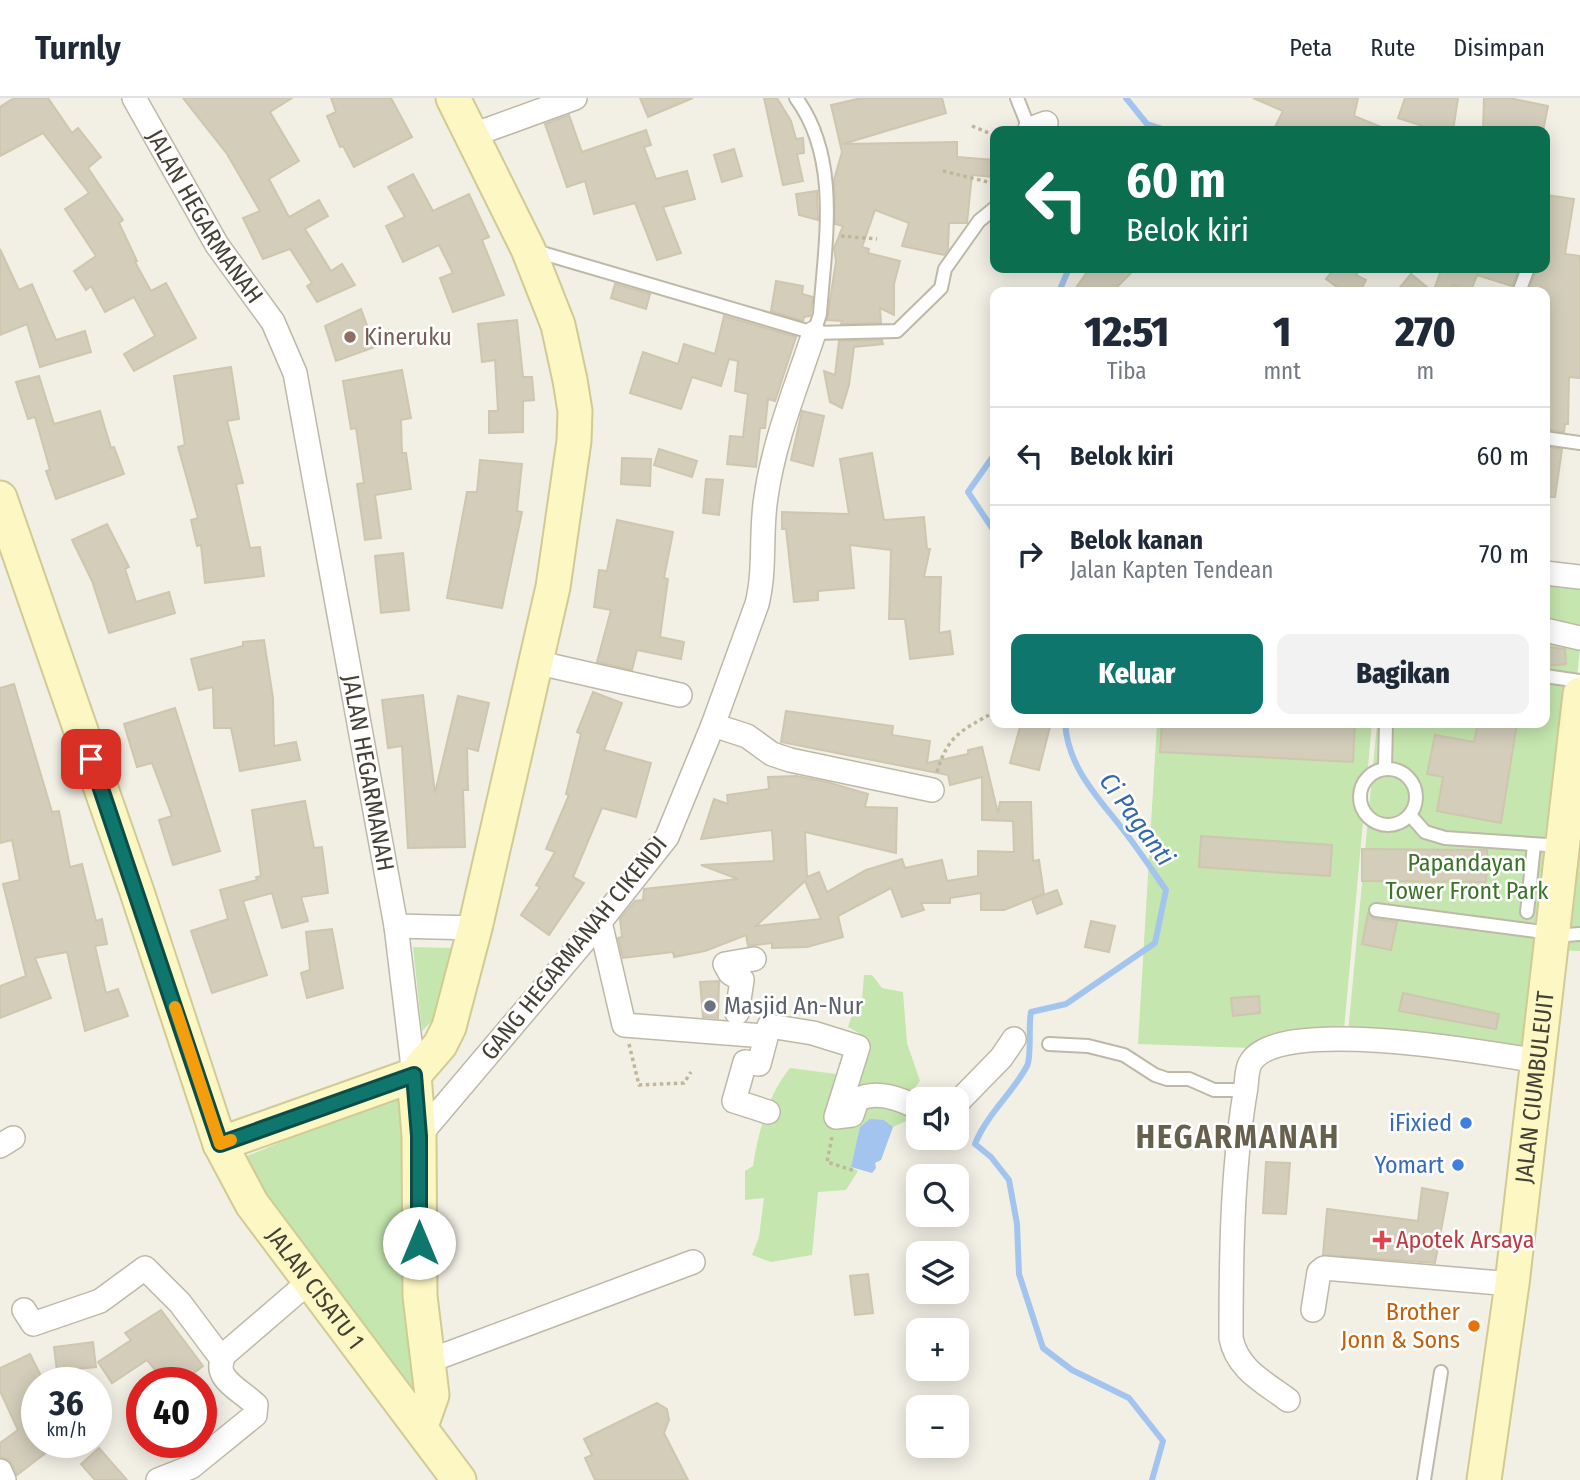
<!DOCTYPE html>
<html lang="id">
<head>
<meta charset="utf-8">
<style>
	body { margin:0; font-family:"Fira Sans Condensed",sans-serif; background:#f2f2f3; color:#1f2937; height:100vh; display:flex; flex-direction:column; font-size:26px; white-space:nowrap }
	* { box-sizing:border-box; margin:0 }
	p { font-size:23px; color:#747a83 }
	.icon { flex:none; width:38px; height:38px; fill:none; stroke:currentColor; stroke-width:2; stroke-linecap:round; stroke-linejoin:round }
	.map { position:relative; flex:1; overflow:hidden }
	.side { position:absolute; left:990px; top:189px; width:560px; height:441px; display:flex; flex-direction:column; background:#fff; border-radius:14px; box-shadow:0 4px 18px #0003 }
	.side>* { flex:none }
	.top-card { position:absolute; left:990px; top:28px; width:560px; height:147px; border-radius:14px; box-shadow:0 4px 18px #0003; background:#0b6e4f; color:#fff; overflow:hidden }
	.buttons { position:absolute; left:906px; top:989px; display:grid; gap:14px }
	.buttons a { display:grid; place-items:center; width:63px; height:63px; border-radius:14px; background:#fff; box-shadow:0 4px 18px #0003; font-size:35px }
	.speed { position:absolute; left:21px; top:1269px; display:flex; gap:14px; font-size:35px; font-weight:700; text-align:center }
	.speed>* { display:grid; place-content:center; width:91px; height:91px; border-radius:50%; background:#fff; box-shadow:0 4px 18px #0003; line-height:1 }
	.speed small { font-size:18px; font-weight:400 }
	.speed .limit { border:10px solid #d22; background:#fff; color:#111 }
	.pin { position:absolute; display:grid; place-items:center; width:60px; height:60px; color:#fff; margin:-30px; border-radius:14px; box-shadow:0 4px 10px #0006 }
	.me { position:absolute; width:77px; margin:-38px; rotate:0deg; stroke-linejoin:round; filter:drop-shadow(0 0 5px #0008) }
	.turn { display:flex; align-items:center; gap:24px; height:147px; padding:0 21px; font-size:32px }
	.turn .icon { width:91px; height:91px; stroke-width:2.5 }
	.turn b { display:block; font-size:49px; line-height:60px }
	.eta { display:flex; justify-content:space-evenly; align-items:center; height:119px; text-align:center }
	.eta b { font-size:42px; font-weight:800; line-height:49px }
	.primary-button { display:flex; gap:14px; margin-top:auto; padding:14px 21px }
	.primary-button a { flex:1; height:80px; border-radius:14px; background:#0f766e; color:#fff; font-size:28px; font-weight:800; line-height:80px; text-align:center }
	.primary-button a+a { background:#f2f2f3; color:#1f2937 }
	ul { padding:0; list-style:none }
	li { display:flex; align-items:center; gap:21px; height:98px; padding:0 21px; border-top:2px solid #e0e1e3 }
	li div { flex:1 }
	li b { display:block; font-size:26px }
	li em { font-style:normal }
	header { display:flex; align-items:center; gap:42px; box-sizing:border-box; height:98px; padding:0 35px; background:#fff; border-bottom:2px solid #e0e1e3 }
	header strong { font-size:33px }
	nav { display:flex; gap:38px; margin-inline-start:auto; font-size:24px }
	.map>svg:first-child { display:block }
</style>
</head>
<body>
<header>
<strong>Turnly</strong>
<nav><a>Peta</a><a>Rute</a><a>Disimpan</a></nav>
</header>
<div class="map">
<svg width="1580" height="1382" viewBox="0 0 1580 1382">
	<rect width="100%" height="100%" fill="#f2f0e5"/>
	<g fill="#c5e6ae">
		<polygon points="1545,480 1580,484 1580,550 1560,734 1580,736 1580,853 1543,852 1533,954 1348,935 1377,625 1545,625"/>
		<polygon points="1157,625 1372,625 1344,932 1251,950 1138,946"/>
		<polygon points="413,849 454,850 437,918 422,933"/>
		<path d="M864,877h8l10,13 21,4 4,51 13,38 -7,9 6,15 -13,16 -13,6 -9,-7 -30,35 -3,12 7,4 -12,19 -28,2 -6,63 -41,7 -19,-7 7,-18 5,-39 -19,2v-29l8,-5c5,-33 15,-72 37,-98l46,6 12,-5 11,-36 -11,-6 8,-24 6,-4z"/>
		<polygon points="404,993 415,1302 386,1268 240,1061"/>
	</g>
	<polygon fill="#a2c4ee" points="870,1021 884,1022 893,1029 881,1062 875,1065 876,1070 872,1075 851,1069 860,1029"/>
	<g fill="none" stroke-linecap="round" stroke-linejoin="round">
		<g stroke="#a2c4ee" stroke-width="6">
			<polyline points="1126,0 1147,26 1169,33"/>
			<polyline points="1059,194 1069,170"/>
			<polyline points="996,354 968,394 996,436"/>
			<path d="M1065,625c3,45 33,74 59,108 15,19 28,39 42,59l-11,53 -89,61 -35,8c-3,14 1,44 -4,54 -15,28 -40,48 -52,78l16,13 18,23 8,44 2,50 24,74 29,22 57,28 34,43 -11,39"/>
		</g>
	</g>
	<g fill="#d3cdba" stroke="#cec6ae" stroke-width="2" fill-rule="evenodd">
		<polygon points="14,0 48,0 72,35 78,30 101,59 88,70 123,122 119,125 137,163 135,164 151,193 166,185 196,240 134,273 124,256 155,238 134,199 105,214 91,188 86,192 74,173 96,158 65,111 89,95 43,35 0,58 0,9"/>
		<polygon points="183,0 292,0 270,14 299,63 269,81 289,119 319,102 328,118 305,131 331,173 342,166 355,187 317,204 307,188 312,185 290,151 263,161 243,120 260,113 227,56"/>
		<polygon points="331,0 391,0 412,39 354,69 343,48 340,49 327,18 336,14"/>
		<polygon points="640,0 693,0 648,19"/>
		<polygon points="764,0 777,0 791,23 796,41 803,40 804,55 797,56 803,83 783,87"/>
		<polygon points="862,0 942,0 946,15 843,46 957,44 957,59 995,62 993,79 972,77 967,125 949,125 948,151 944,157 902,148 909,125 875,112 862,149 869,151 868,155 900,163 894,186 894,217 880,210 881,225 841,226 842,223 827,222 836,163 834,150 843,128 835,126 834,82 842,54 831,7"/>
		<polygon points="1253,0 1358,0 1354,18 1391,33 1273,33 1283,13"/>
		<polygon points="1405,0 1458,0 1453,33 1438,33 1398,20"/>
		<polygon points="1484,0 1509,0 1548,8 1543,33 1483,33"/>
		<polygon points="569,17 582,54 646,32 651,47 644,49 656,81 687,73 695,101 663,109 681,155 657,162 635,105 594,116 585,83 567,89 545,26"/>
		<polygon points="734,51 742,78 722,84 714,57"/>
		<polygon points="413,76 433,113 469,96 489,139 482,142 504,197 453,214 440,180 453,175 439,147 403,164 386,128 405,119 388,89"/>
		<polygon points="817,93 818,122 799,117 796,96"/>
		<polygon points="1547,97 1574,101 1565,156 1580,158 1580,280 1569,279 1568,326 1565,326 1564,334 1545,331 1545,194 1528,194 1537,170 1545,170"/>
		<polygon points="0,151 19,192 32,186 56,242 85,233 91,254 40,269 27,226 0,237"/>
		<polygon points="1090,170 1136,170 1112,194 1073,194"/>
		<polygon points="1335,170 1361,170 1356,177 1366,182 1360,194 1344,194 1326,181"/>
		<polygon points="1442,170 1519,170 1512,188 1477,177 1471,193 1453,187 1450,194 1396,194 1411,176 1433,194"/>
		<polygon points="776,183 803,188 802,196 813,199 810,218 804,219 803,223 771,213"/>
		<polygon points="615,186 650,196 646,211 611,200"/>
		<polygon points="361,211 375,249 336,263 325,228"/>
		<polygon points="724,218 796,239 775,303 768,301 765,330 760,330 756,369 727,366 730,338 743,339 748,296 735,293 738,263 729,261 721,288 692,279 681,311 630,295 643,254 678,266 684,246 715,256"/>
		<polygon points="517,222 523,279 532,279 534,302 523,303 523,334 489,335 489,313 498,313 495,262 482,264 478,226"/>
		<polygon points="882,242 883,246 854,249 849,287 842,310 830,304 824,273 835,277 839,243"/>
		<polygon points="231,269 239,321 227,323 243,385 236,386 250,450 260,449 264,478 205,485 201,447 197,448 191,422 198,420 178,349 185,347 174,278"/>
		<polygon points="402,272 411,320 401,322 402,355 406,355 411,391 375,397 381,440 365,442 357,386 364,385 356,330 351,331 343,283"/>
		<polygon points="39,278 54,326 100,313 111,350 114,349 124,376 56,401 46,373 50,372 35,319 28,321 16,284"/>
		<polygon points="802,313 824,318 813,368 791,362"/>
		<polygon points="1545,349 1562,351 1555,399 1545,399"/>
		<polygon points="659,351 697,363 692,379 654,367"/>
		<polygon points="872,355 884,422 924,419 927,451 930,451 924,479 941,479 939,535 950,533 953,556 910,561 905,521 889,521 891,452 850,447 854,490 818,493 818,502 794,504 786,431 782,431 782,414 849,416 840,361"/>
		<polygon points="622,360 651,361 650,388 621,386"/>
		<polygon points="480,362 522,366 517,413 522,414 502,510 447,500 467,394 477,394"/>
		<polygon points="706,381 723,382 719,417 703,415"/>
		<polygon points="617,422 673,434 664,480 668,481 660,539 684,544 681,561 637,552 632,572 597,564 611,512 594,509 599,472 607,473"/>
		<polygon points="107,426 129,469 125,471 136,504 169,494 175,515 109,535 92,483 72,442"/>
		<polygon points="403,455 409,512 381,515 375,458"/>
		<polygon points="264,542 273,600 274,648 296,644 300,662 240,673 231,630 214,630 213,589 199,592 191,561 243,548 243,544"/>
		<polygon points="1545,549 1565,551 1566,566 1545,568"/>
		<polygon points="14,586 52,714 59,713 70,769 82,766 96,823 102,821 107,846 95,848 106,895 118,891 128,918 85,933 67,854 35,860 51,900 0,920 0,888 26,878 3,786 20,782 12,742 0,745 0,590"/>
		<polygon points="593,594 622,605 604,652 651,665 636,719 602,710 573,779 584,785 549,837 521,817 540,789 536,787 555,754 546,751 569,697 566,696 581,636 577,634"/>
		<polygon points="423,597 435,695 458,598 489,605 478,653 467,650 468,692 463,692 465,749 408,750 402,648 388,650 382,602"/>
		<polygon points="175,610 220,753 173,767 159,722 172,718 152,665 137,669 124,626"/>
		<path d="M786,613l107,15 -1,9 38,6 -3,22 41,-9v-4l14,-3 16,66 2,-11h31l2,59 6,-1 5,34 -40,16h-23v-17l-31,5v5h-29l3,7 -22,7 -11,-29 -53,28 5,21 -36,10 -35,1v-5l-24,3 -2,-11 -41,16 -31,6 -1,-5 -50,6 -5,-20 4,-1 -2,-18 15,-18 8,-1 1,-11 94,-10 -37,-14 73,-4 -2,-31 -71,9 13,-40 14,5 -1,-9 42,-6 -1,-12 28,-1 31,6 41,12 -3,13 32,1 -1,45 -91,-21 2,45 12,-5 8,20 39,-22 36,-11 3,9 37,-8 5,21 31,-5v-25l36,1 -1,-31 -31,-1v-43l-32,8 -2,-10 -167,-33zM805,783l16,38 -65,7z"/>
		<polygon points="1021,625 1051,625 1039,672 1010,665"/>
		<polygon points="1162,625 1355,625 1353,664 1160,654"/>
		<polygon points="1478,625 1517,625 1501,725 1437,713 1443,679 1427,676 1435,637 1474,644"/>
		<polygon points="305,703 314,750 322,749 328,795 301,799 308,823 282,830 272,795 243,803 267,877 212,895 191,833 228,821 220,792 257,782 256,779 261,778 252,712"/>
		<polygon points="1201,738 1332,747 1330,778 1199,769"/>
		<polygon points="1362,751 1487,752 1486,784 1362,783"/>
		<polygon points="1057,792 1062,806 1037,816 1032,801"/>
		<polygon points="1368,815 1374,821 1397,824 1391,852 1362,846"/>
		<polygon points="1091,823 1115,828 1109,854 1085,849"/>
		<polygon points="332,831 343,890 307,900 301,875 310,872 306,834"/>
		<polygon points="719,883 718,920 703,919 700,884"/>
		<polygon points="1403,895 1499,916 1496,931 1399,913"/>
		<polygon points="1259,898 1260,915 1233,918 1231,900"/>
		<polygon points="1266,1064 1290,1065 1286,1116 1263,1115"/>
		<polygon points="1422,1090 1448,1095 1435,1165 1323,1157 1327,1111 1418,1123"/>
		<polygon points="868,1176 873,1215 855,1217 850,1178"/>
		<polygon points="161,1212 203,1268 182,1284 165,1284 147,1262 112,1285 98,1264 131,1242 125,1235"/>
		<polygon points="93,1244 96,1269 57,1273 54,1249"/>
		<polygon points="30,1256 44,1284 37,1284 37,1301 22,1307 37,1327 37,1344 60,1344 17,1377 9,1362 0,1359 0,1345 18,1332 0,1293 0,1270"/>
		<polygon points="657,1305 667,1311 669,1322 664,1335 688,1382 595,1382 585,1360 592,1357 584,1341"/>
		<polygon points="99,1350 127,1382 95,1382 81,1366"/>
	</g>
	<g fill="none" stroke-linecap="round" stroke-linejoin="round">
		<g stroke="#bdb9a8" stroke-width="16">
			<g id="lane">
				<path d="M796,0c45,61 29,144 24,216l-6,19"/>
				<polyline points="1017,0 1030,33"/>
				<polyline points="532,152 814,235 897,233 941,190 945,171 979,123 996,109"/>
				<polyline points="1519,194 1528,170"/>
				<polyline points="1545,340 1580,345"/>
				<polyline points="1545,578 1580,583"/>
				<polyline points="1385,671 1386,625"/>
				<circle cx="1388" cy="699" r="28"/>
				<polyline points="1410,717 1425,734 1445,740 1562,748"/>
				<polyline points="1376,812 1566,837 1580,836"/>
				<polyline points="1527,814 1534,747"/>
				<polyline points="1049,946 1088,948 1124,957 1155,977 1167,981 1189,981 1214,992 1246,992"/>
				<polyline points="1424,1382 1441,1274"/>
			</g>
		</g>
		<g stroke="#bdb9a8" stroke-width="26">
			<g id="street">
				<path id="s1" d="M134,0l83,147 56,77 22,51 101,553 18,149"/>
				<polyline points="1030,31 1046,25"/>
				<polyline points="473,37 575,0"/>
				<polyline points="1545,475 1580,479"/>
				<polyline points="1545,532 1580,540"/>
				<polyline points="535,564 680,597"/>
				<polyline points="713,627 747,638 772,656 790,662 932,692"/>
				<polyline points="600,824 624,927 765,938"/>
				<polyline points="396,828 475,830"/>
				<polyline points="737,915 742,882 730,875 725,866 754,861"/>
				<polyline points="957,1005 1001,960 1014,941"/>
				<path d="M768,1014l-34,-11 11,-39 14,2 10,-38 44,7 45,14 -22,70 16,-2 5,-15c19,-11 43,-1 62,8"/>
				<path d="M419,1038l181,-214 67,-85 46,-112 44,-121c9,-36 3,-71 9,-107 8,-57 30,-109 48,-164"/>
				<polyline points="0,1048 13,1040"/>
				<polyline points="24,1212 33,1226 100,1203 145,1170 180,1205 222,1261"/>
				<polyline points="1313,1212 1319,1174 1324,1170 1512,1186"/>
				<polyline points="426,1264 693,1164"/>
				<path d="M1288,1302c-24,-18 -51,-31 -57,-62 0,-81 1,-165 14,-245 2,-9 1,-24 6,-31 29,-47 238,-9 287,-1"/>
				<polyline points="0,1373 4,1382"/>
				<path d="M158,1382l33,-13 64,-52 1,-10c-16,-16 -46,-27 -31,-51l86,-74"/>
			</g>
		</g>
		<g stroke="#d1ca95" stroke-width="37">
			<g id="secondary">
				<path id="s2" d="M0,400l136,391 84,255 32,60 207,276"/>
				<polyline points="414,977 419,1038 420,1198 432,1297 421,1328"/>
				<polyline points="220,1046 414,977 440,947 449,929 475,830 553,489 574,343 575,313 570,282 558,227 528,151 453,0"/>
				<path id="s3" d="M1484,1382l28,-196 68,-590"/>
			</g>
		</g>
		<g stroke="#bfb799" stroke-width="3.5" stroke-dasharray="3.5 3.5" stroke-linecap="butt">
			<polyline points="972,28 996,38"/>
			<polyline points="943,73 996,86"/>
			<polyline points="841,138 877,141"/>
			<path d="M937,674c11,-38 26,-42 59,-61"/>
			<polyline points="629,946 639,987 684,985 691,974"/>
			<polyline points="832,1039 827,1064 855,1073"/>
		</g>
		<use href="#lane" stroke="#fff" stroke-width="12"/>
		<use href="#street" stroke="#fff" stroke-width="23"/>
		<use href="#secondary" stroke="#fdf8c3" stroke-width="33"/>
	</g>
	<g fill="none" stroke-linecap="round" stroke-linejoin="round">
		<g stroke="#0a4d48" stroke-width="18">
			<polyline id="route" points="91,661 220,1046 414,977 419,1038 419,1145"/>
		</g>
		<use href="#route" stroke="#0f766e" stroke-width="12"/>
		<polyline stroke="#f59e0b" stroke-width="12" points="175,909 220,1046 231,1042"/>
	</g>
	<circle fill="#8d6e63" stroke="#fff" stroke-width="2.5" cx="350" cy="239" r="7"/>
	<circle fill="#6b7280" stroke="#fff" stroke-width="2.5" cx="710" cy="908" r="7"/>
	<g fill="#3f7fe0" stroke="#fff" stroke-width="2.5">
		<circle cx="1466" cy="1025" r="7"/>
		<circle cx="1458" cy="1067" r="7"/>
	</g>
	<path fill="#e0444e" stroke="#fff" stroke-width="2.5" d="M1378.5 1131.5h7v7h7v7h-7v7h-7v-7h-7v-7h7z"/>
	<circle fill="#e8710a" stroke="#fff" stroke-width="2.5" cx="1474" cy="1228" r="7"/>
	<g text-anchor="middle" stroke-width="5" stroke-linejoin="round" paint-order="stroke">
		<g font-size="24" fill="#444035" stroke="#fff">
			<text dy="8" stroke="none"><textPath href="#s1" startOffset="138">JALAN HEGARMANAH</textPath></text>
			<text dy="8" stroke="none"><textPath href="#s1" startOffset="726">JALAN HEGARMANAH</textPath></text>
			<text transform="translate(574 850) rotate(-51)" y="8">GANG HEGARMANAH CIKENDI</text>
			<text dy="8" stroke="none"><textPath href="#s3" startOffset="396">JALAN CIUMBULEUIT</textPath></text>
			<text dy="8" stroke="none"><textPath href="#s2" startOffset="856">JALAN CISATU 1</textPath></text>
		</g>
		<g font-size="24" fill="#785e54" stroke="#fff" text-anchor="start">
			<text x="364" y="247">Kineruku</text>
		</g>
		<g font-size="24" fill="#3b7429" stroke="#fff">
			<text x="1467" y="773">Papandayan<tspan x="1467" dy="28">Tower Front Park</tspan></text>
		</g>
		<g font-size="24" fill="#5b616d" stroke="#fff" text-anchor="start">
			<text x="724" y="916">Masjid An-Nur</text>
		</g>
		<g font-size="24" fill="#366cbe" stroke="#fff" text-anchor="end">
			<text x="1452" y="1033">iFixied</text>
			<text x="1444" y="1075">Yomart</text>
		</g>
		<g font-size="24" fill="#be3a42" stroke="#fff" text-anchor="start">
			<text x="1396" y="1150">Apotek Arsaya</text>
		</g>
		<g font-size="24" fill="#c56008" stroke="#fff" text-anchor="end">
			<text x="1460" y="1222">Brother<tspan x="1460" dy="28">Jonn &amp; Sons</tspan></text>
		</g>
		<g font-size="26" font-style="italic" fill="#3067ad" stroke="#fff">
			<text transform="translate(1137 721) rotate(54)" y="9">Ci Paganti</text>
		</g>
		<g font-size="32" font-weight="bold" letter-spacing="2" fill="#67604c" stroke="#fff">
			<text x="1238" y="1050">HEGARMANAH</text>
		</g>
	</g>
</svg>
<div class="buttons">
<a><svg class="icon" aria-label="sound" viewBox="0 0 24 24"><path d="M4 9h4l5-4v14l-5-4H4zM17 9q2 3 0 6"/></svg></a>
<a><svg class="icon" aria-label="search" viewBox="0 0 24 24"><circle cx="10" cy="10" r="6"/><path d="M15 15l6 6"/></svg></a>
<a><svg class="icon" aria-label="layers" viewBox="0 0 24 24"><path d="M12 4l9 5-9 5-9-5zM3 14l9 5 9-5"/></svg></a>
<a>+</a>
<a>−</a>
</div>
<div class="speed"><div>36<small>km/h</small></div><div class="limit">40</div></div>
<div class="pin" style="left:91px;top:661px;background:#d93025"><svg class="icon" aria-label="arrive" viewBox="0 0 24 24"><path d="M6 21V4h12l-3 4 3 4H6"/></svg></div>
<svg class="me" style="left:419px;top:1145px" viewBox="-20 -20 40 40"><circle r="19" fill="#fff"/><path d="M0-13L10 11 0 6-10 11z" fill="#0f766e"/></svg>
<div class="top-card">
<div class="turn"><svg class="icon" aria-label="left" viewBox="0 0 24 24"><path d="M17 20v-9H6M10 6l-5 5 5 5"/></svg><div><b>60 m</b>Belok kiri</div></div>
</div>
<section class="side">
<div class="eta">
<div><b>12:51</b><p>Tiba</p></div>
<div><b>1</b><p>mnt</p></div>
<div><b>270</b><p>m</p></div>
</div>
<ul>
<li><svg class="icon" aria-label="left" viewBox="0 0 24 24"><path d="M17 20v-9H6M10 6l-5 5 5 5"/></svg><div><b>Belok kiri</b></div><em>60 m</em></li>
<li><svg class="icon" aria-label="right" viewBox="0 0 24 24"><path d="M7 20v-9h11M14 6l5 5-5 5"/></svg><div><b>Belok kanan</b><p>Jalan Kapten Tendean</p></div><em>70 m</em></li>
</ul>
<div class="primary-button"><a>Keluar</a><a>Bagikan</a></div>
</section>
</div>
</body>
</html>
